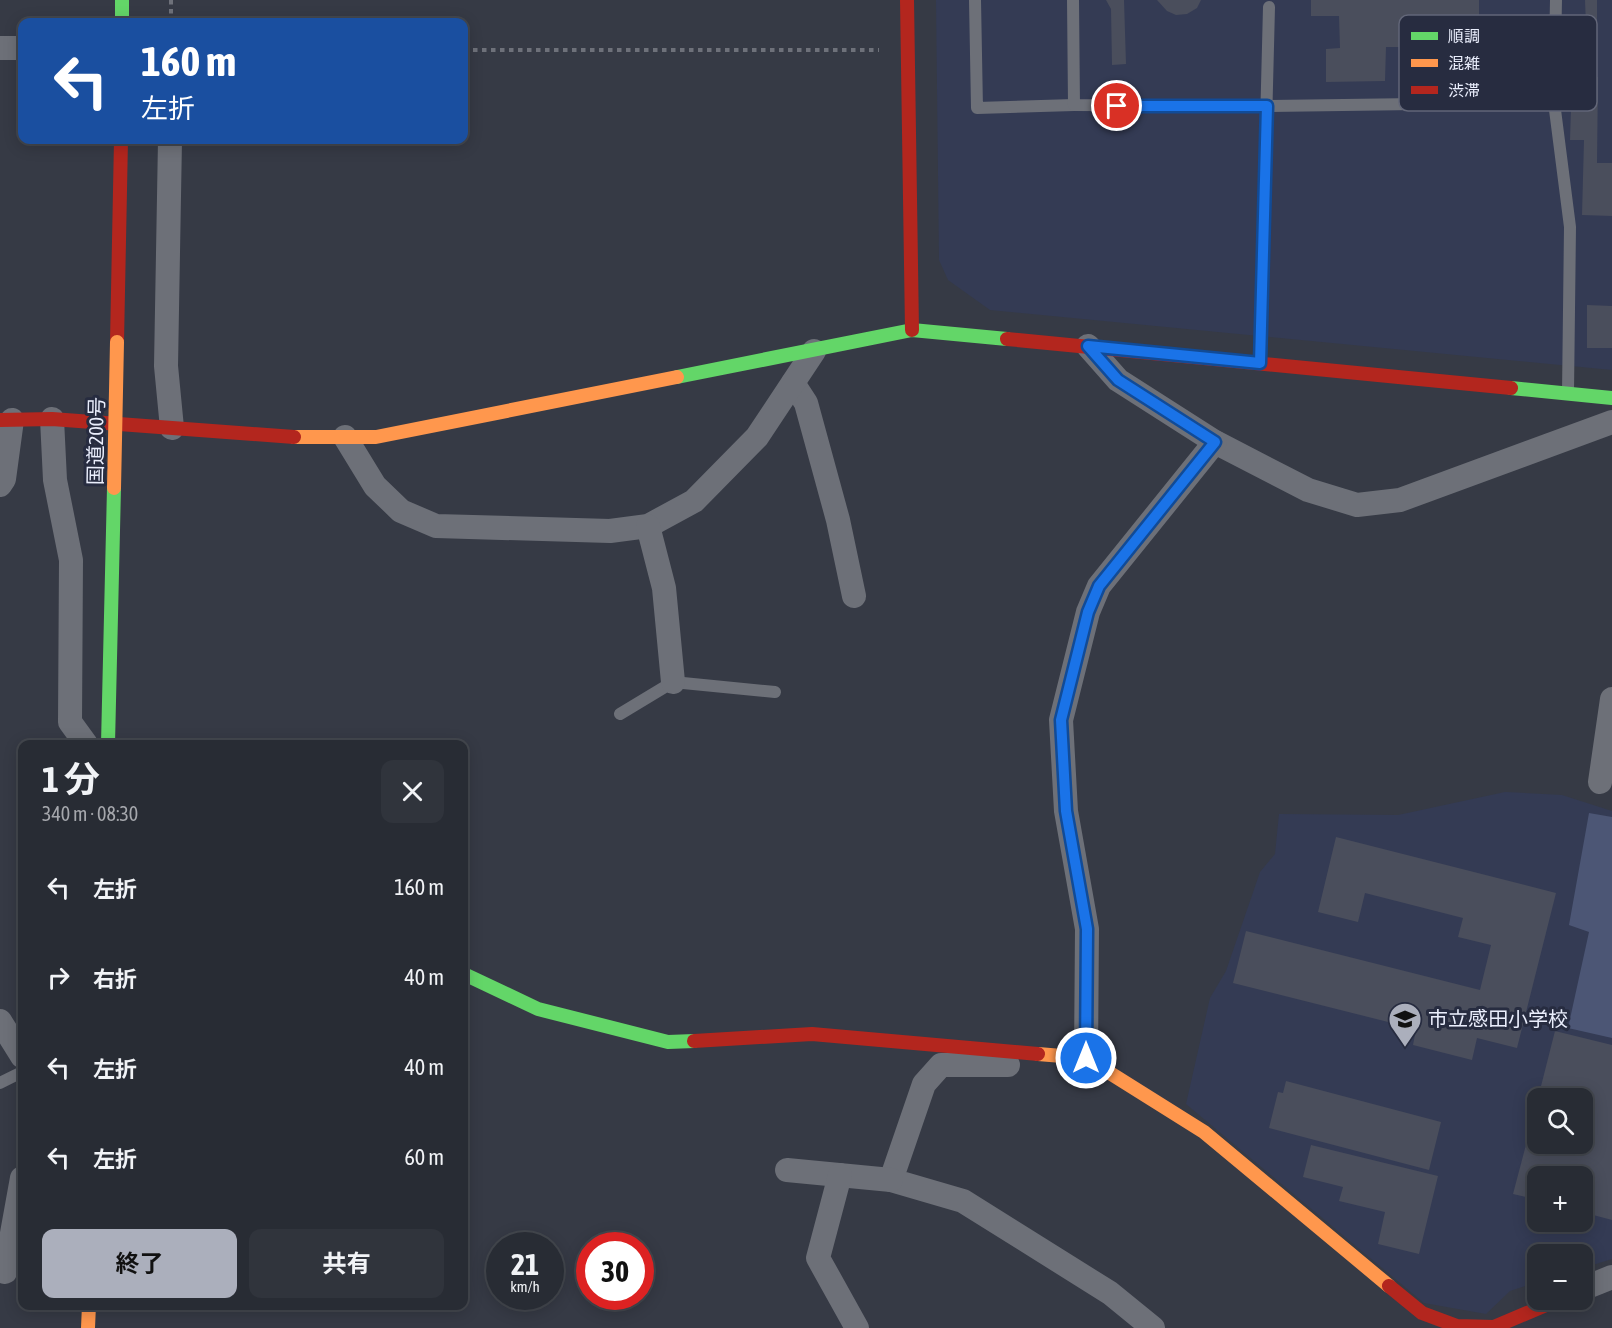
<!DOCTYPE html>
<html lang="ja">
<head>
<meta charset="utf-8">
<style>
	body { margin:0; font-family:"Asap Condensed","Noto Sans JP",sans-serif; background:#30343c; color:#f1f3f6; height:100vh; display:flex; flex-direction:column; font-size:22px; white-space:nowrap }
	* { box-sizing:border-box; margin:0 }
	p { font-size:20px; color:#a5a7ac }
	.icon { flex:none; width:33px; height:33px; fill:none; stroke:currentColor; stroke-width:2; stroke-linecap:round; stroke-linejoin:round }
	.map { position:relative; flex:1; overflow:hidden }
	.details { position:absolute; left:18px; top:740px; width:450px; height:570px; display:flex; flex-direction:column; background:#282c34; border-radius:12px; box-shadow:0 3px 15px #0003,0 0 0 2px #44484f }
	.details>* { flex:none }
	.top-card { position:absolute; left:18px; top:18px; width:450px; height:126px; border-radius:12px; box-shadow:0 3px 15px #0003,0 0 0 2px #44484f; background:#1a4fa0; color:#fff; overflow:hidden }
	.fabs { position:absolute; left:1527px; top:1088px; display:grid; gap:12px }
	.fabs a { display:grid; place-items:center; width:66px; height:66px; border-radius:12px; background:#282c34; box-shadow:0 3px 15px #0003,0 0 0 2px #44484f; font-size:30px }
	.speed { position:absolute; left:486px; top:1232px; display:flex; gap:12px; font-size:30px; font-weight:700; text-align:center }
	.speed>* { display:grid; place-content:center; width:78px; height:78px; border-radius:50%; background:#282c34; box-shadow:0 3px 15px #0003,0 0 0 2px #44484f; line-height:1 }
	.speed small { font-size:15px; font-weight:400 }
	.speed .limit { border:9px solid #d22; background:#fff; color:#111 }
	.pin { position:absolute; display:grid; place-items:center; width:51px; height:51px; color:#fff; margin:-26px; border:3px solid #fff; border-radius:50%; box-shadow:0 2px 6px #0007 }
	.me { position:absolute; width:66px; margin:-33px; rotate:0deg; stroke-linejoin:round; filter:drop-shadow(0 0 4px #0008) }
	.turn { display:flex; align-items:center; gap:21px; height:126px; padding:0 24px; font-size:27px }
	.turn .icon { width:78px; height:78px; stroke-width:2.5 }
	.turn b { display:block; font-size:42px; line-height:51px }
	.round { display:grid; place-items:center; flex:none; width:63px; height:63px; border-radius:12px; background:#30343c }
	.headline { display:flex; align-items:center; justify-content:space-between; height:102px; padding:0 24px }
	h1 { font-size:36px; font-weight:700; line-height:45px }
	.primary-button { display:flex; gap:12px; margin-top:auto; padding:12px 24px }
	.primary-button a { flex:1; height:69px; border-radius:12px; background:#abafbc; color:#111; font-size:24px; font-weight:700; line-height:69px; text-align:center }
	.primary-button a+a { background:#30343c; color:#f1f3f6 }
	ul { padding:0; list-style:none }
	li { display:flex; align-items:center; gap:18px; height:90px; padding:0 24px }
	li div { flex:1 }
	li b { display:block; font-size:22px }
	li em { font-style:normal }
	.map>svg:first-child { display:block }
</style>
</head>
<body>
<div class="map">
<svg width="1612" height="1328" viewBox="0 0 1612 1328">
	<rect width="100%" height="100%" fill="#363a45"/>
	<g fill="#343b54" fill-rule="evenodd">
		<polygon points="936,0 1612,0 1612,370 990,310 948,280 939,260"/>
		<path d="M1505,792l57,3 50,16v448l-29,9 -1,-14h-44l-1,28 -27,9 -24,23 -62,-11 -238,-199 24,-106 16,-27 34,-99 15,-18 4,-40 119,1zM1538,1098h44v45h-44zM1538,1176h44v45h-44z"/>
	</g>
	<polygon fill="#4c5675" points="1589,813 1612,817 1612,1038 1568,1028 1589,932 1569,925"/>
	<g fill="#4a4e5c">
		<polygon points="1106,0 1124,0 1126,64 1112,65 1111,9"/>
		<polygon points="1157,0 1201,0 1197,8 1187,14 1176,15 1167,11"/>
		<polygon points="1311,0 1479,0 1479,22 1471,22 1471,47 1386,47 1385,81 1326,82 1326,49 1340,48 1339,16 1311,16"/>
		<polygon points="1585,0 1597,0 1597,26 1586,26"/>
		<polygon points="1572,77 1598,77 1597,163 1612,163 1612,216 1582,215 1584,140 1570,140"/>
		<polygon points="1587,305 1612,306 1612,348 1587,348"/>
		<polygon points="1336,837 1556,893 1517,1048 1477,1038 1472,1060 1413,1045 1416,1029 1233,983 1246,931 1480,990 1491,945 1458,937 1463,918 1365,893 1358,922 1318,912"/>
		<polygon points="1555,1031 1612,1045 1612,1220 1582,1212 1582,1176 1538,1176 1538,1200 1513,1194 1537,1103 1538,1143 1582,1143 1582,1098 1538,1098"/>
		<polygon points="1286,1081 1441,1122 1429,1170 1269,1128 1278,1092 1283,1093"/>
		<polygon points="1311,1145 1438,1176 1419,1254 1378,1244 1385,1212 1339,1201 1343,1187 1303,1177"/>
	</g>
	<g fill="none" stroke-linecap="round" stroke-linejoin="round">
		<g stroke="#6e717a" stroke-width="4" stroke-dasharray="4.5 4.5" stroke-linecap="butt">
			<polyline points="171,0 171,22"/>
			<polyline points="464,50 879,50"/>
		</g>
		<g stroke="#6d7078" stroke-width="12">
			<polyline points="975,0 977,108 1074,105"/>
			<polyline points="1073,0 1074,105 1267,106 1554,102 1556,0"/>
			<polyline points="1554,102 1570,227 1568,393"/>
			<polyline points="1260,362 1269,7"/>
			<polyline points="620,714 673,682 775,692"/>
			<polyline points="0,1083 22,1072"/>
		</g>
		<g stroke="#6d7078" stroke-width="24">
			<polyline points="0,48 22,48"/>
			<polyline points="170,140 166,366 172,428"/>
			<polyline points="1088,346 1118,380 1215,442 1308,490 1357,505 1400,500 1612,422"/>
			<polyline points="793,383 806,403 838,520 854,596"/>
			<polyline points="52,419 55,480 71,560 70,722 86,744"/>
			<polyline points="345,437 375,486 401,511 436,526 610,531 648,526 694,501 757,437 814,351"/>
			<polyline points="0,485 4,479 12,420"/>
			<polyline points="648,526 664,588 673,682"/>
			<polyline points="1600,782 1612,699"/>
			<polyline points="0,1021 22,1056"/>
			<polyline points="1069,1061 1086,1058 1087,929 1066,811 1061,720 1088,612 1099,586 1215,442"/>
			<polyline points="1008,1065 941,1065 924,1084 891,1180 963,1201 1110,1293 1153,1328"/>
			<polyline points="787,1170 891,1180"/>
			<polyline points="840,1175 818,1258 857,1328"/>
			<polyline points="5,1272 22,1178"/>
			<polyline points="1582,1289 1612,1277"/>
		</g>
		<g stroke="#63d668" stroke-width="14">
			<polyline points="122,0 122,22"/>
			<polyline points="677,377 912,330 1007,339"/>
			<polyline points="1511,388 1612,398"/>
			<polyline points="108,744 114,488"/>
			<polyline points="464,974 538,1009 668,1042 694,1041"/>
		</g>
		<g stroke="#ff974d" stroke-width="14">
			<polyline points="294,437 376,437 677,377"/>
			<polyline points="1038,1054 1086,1058 1204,1132 1389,1286"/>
			<polyline points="88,1328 89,1305"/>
		</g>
		<g stroke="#b3261e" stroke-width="14">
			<polyline points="907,0 912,330"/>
			<polyline points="1007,339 1511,388"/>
			<polyline points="117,342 121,140"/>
			<polyline points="0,420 52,419 294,437"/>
			<polyline points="694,1041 812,1034 1038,1054"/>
			<polyline points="1389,1286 1422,1313 1457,1326 1494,1327 1560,1299"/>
		</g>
		<polyline stroke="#ff974d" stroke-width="14" points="114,488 117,342"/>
	</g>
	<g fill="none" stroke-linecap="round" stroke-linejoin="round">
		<g stroke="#114b97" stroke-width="15">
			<polyline id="route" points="1086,1058 1087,929 1066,811 1061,720 1088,612 1099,586 1215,442 1118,380 1088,346 1260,363 1267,106 1117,106"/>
		</g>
		<use href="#route" stroke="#1a73e8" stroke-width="10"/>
	</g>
	<defs>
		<g id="school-pin" transform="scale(1.725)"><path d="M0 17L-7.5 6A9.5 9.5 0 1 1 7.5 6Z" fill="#abafbc" stroke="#272c40"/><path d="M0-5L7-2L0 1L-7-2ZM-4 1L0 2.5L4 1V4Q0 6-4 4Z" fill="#111"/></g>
	</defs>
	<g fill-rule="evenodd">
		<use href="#school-pin" x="1405" y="1019"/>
	</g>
	<g text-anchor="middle" stroke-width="6" stroke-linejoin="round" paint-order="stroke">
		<g font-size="20" fill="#eaeefc" stroke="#272c40">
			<text transform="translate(96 441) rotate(-89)" y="7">国道200号</text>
		</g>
		<g font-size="20" fill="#eaeefc" stroke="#272c40" text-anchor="start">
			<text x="1428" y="1026">市立感田小学校</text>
		</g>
	</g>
	<rect x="1399" y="15" width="198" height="96" rx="9" fill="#272c40" stroke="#626678" stroke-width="1.5"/>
	<rect x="1411" y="32" width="27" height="8" fill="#63d668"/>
	<rect x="1411" y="59" width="27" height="8" fill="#ff974d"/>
	<rect x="1411" y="86" width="27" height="8" fill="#b3261e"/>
	<g font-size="16" fill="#eaeefc">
		<text x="1448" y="42">順調</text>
		<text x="1448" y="69">混雑</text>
		<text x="1448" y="96">渋滞</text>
	</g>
</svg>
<div class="fabs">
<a><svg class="icon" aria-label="search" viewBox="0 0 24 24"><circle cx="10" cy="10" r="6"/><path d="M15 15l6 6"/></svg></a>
<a>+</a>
<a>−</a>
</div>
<div class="speed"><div>21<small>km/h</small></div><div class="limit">30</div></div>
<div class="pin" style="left:1117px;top:106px;background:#d93025"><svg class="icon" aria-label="arrive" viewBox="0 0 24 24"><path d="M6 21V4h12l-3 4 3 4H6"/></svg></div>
<svg class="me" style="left:1086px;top:1058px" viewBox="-20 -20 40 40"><circle r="17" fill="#1a73e8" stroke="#fff" stroke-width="3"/><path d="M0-11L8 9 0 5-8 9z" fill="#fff"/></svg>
<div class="top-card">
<div class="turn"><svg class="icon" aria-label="left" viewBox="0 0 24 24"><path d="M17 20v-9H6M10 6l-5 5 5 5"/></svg><div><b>160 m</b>左折</div></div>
</div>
<section class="details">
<div class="headline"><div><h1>1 分</h1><p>340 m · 08:30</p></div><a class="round"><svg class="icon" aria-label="close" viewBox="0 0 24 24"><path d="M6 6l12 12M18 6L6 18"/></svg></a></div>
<ul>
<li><svg class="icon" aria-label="left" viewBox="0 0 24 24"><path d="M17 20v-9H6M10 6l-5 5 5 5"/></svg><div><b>左折</b></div><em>160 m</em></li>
<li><svg class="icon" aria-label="right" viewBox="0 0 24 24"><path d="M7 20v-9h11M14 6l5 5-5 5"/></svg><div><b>右折</b></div><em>40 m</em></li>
<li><svg class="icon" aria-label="left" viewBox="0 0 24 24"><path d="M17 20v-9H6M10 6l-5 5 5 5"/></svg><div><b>左折</b></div><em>40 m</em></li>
<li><svg class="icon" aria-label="left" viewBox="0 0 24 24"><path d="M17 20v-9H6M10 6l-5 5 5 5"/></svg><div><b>左折</b></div><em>60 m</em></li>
</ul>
<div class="primary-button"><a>終了</a><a>共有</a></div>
</section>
</div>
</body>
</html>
